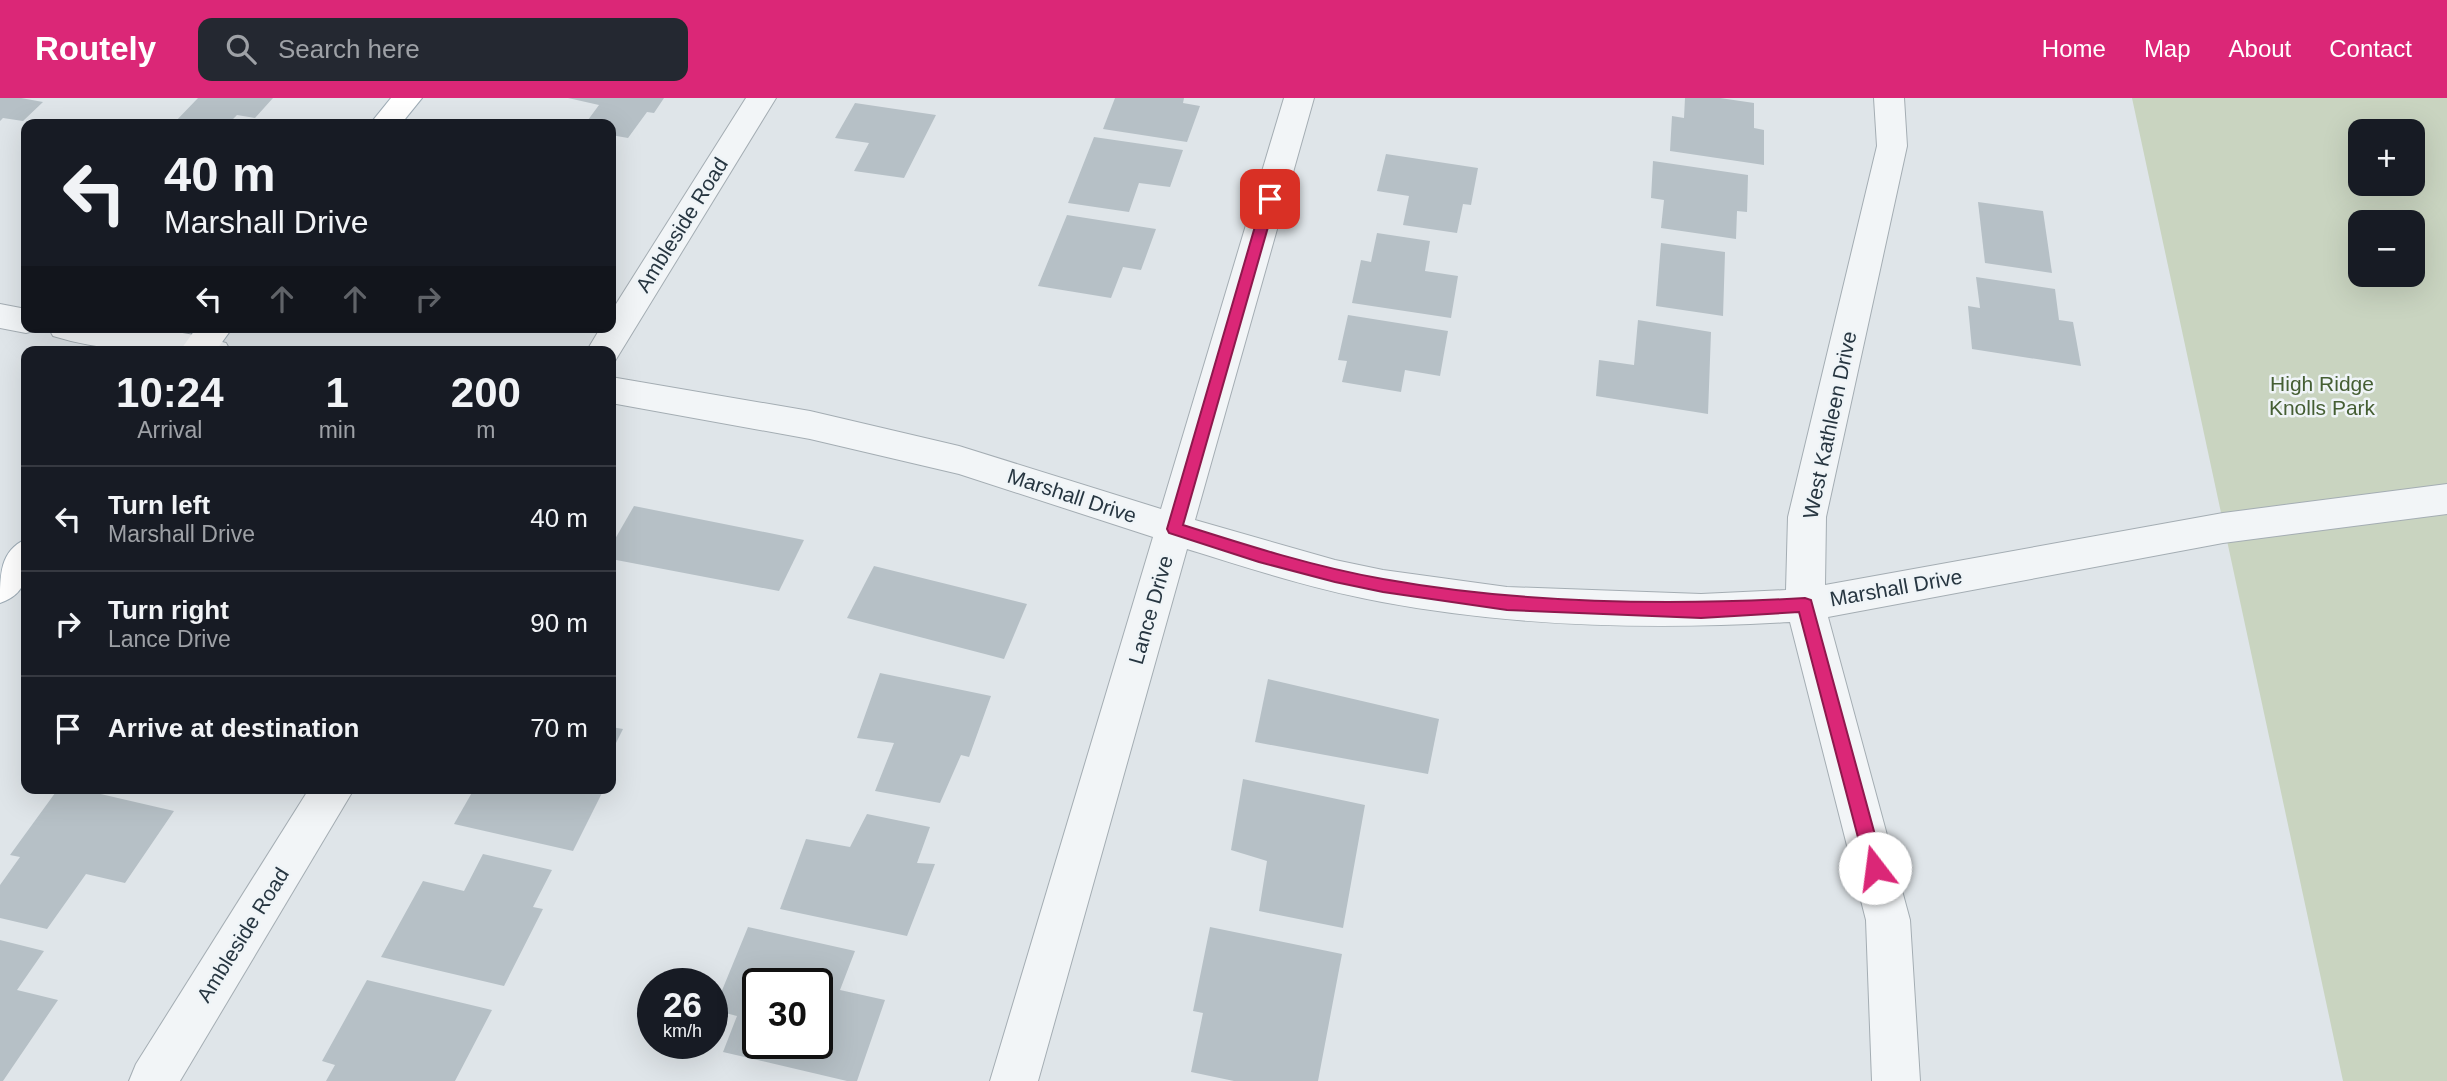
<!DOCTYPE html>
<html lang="en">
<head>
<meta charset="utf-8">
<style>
	body { margin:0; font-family:Helvetica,sans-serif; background:#242831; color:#f1f3f6; height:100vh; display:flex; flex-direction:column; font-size:26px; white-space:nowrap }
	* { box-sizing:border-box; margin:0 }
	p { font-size:23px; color:#9ea1a6 }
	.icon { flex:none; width:38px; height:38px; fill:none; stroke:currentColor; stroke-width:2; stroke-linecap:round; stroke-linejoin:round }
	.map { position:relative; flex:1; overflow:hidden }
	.details { position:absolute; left:21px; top:248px; width:595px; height:448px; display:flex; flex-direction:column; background:#171b24; border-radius:14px; box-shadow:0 7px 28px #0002 }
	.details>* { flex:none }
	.hud { position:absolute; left:21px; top:21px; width:595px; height:214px; border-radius:14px; box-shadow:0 7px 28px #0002; background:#171b24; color:#f1f3f6; overflow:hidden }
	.buttons { position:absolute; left:2348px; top:21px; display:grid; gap:14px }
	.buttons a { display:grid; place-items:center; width:77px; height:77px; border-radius:14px; background:#171b24; box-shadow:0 7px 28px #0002; font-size:35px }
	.speed { position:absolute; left:637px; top:870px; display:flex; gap:14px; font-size:35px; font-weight:700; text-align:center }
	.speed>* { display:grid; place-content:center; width:91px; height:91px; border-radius:50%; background:#171b24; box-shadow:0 7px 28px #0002; line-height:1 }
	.speed small { font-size:18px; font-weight:400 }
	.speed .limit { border:4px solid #111; border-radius:10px; background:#fff; color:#111 }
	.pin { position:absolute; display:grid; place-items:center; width:60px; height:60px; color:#fff; margin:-30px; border-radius:14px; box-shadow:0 4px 10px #0006 }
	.me { position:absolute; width:77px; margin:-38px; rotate:345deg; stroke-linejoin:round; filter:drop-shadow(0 0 5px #0008) }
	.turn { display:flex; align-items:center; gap:24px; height:147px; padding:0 28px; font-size:32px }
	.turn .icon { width:91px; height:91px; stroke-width:2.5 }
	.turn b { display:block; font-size:49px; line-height:60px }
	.lanes { display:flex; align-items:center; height:66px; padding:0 28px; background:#0003; justify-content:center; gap:35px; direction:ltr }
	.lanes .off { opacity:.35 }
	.eta { display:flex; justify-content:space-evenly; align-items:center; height:119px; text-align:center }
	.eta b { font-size:42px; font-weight:600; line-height:49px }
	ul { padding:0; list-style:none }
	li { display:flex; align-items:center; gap:21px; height:105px; padding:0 28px; border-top:2px solid #363941 }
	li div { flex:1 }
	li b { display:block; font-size:26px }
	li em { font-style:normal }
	header { display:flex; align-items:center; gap:42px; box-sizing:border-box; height:98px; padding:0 35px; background:#db2777; color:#fff }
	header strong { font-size:33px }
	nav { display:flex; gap:38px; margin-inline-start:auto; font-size:24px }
	.search { width:490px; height:63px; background:#242831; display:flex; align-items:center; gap:18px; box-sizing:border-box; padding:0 24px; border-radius:14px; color:#9ea1a6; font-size:26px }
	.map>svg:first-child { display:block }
</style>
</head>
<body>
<header>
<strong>Routely</strong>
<div class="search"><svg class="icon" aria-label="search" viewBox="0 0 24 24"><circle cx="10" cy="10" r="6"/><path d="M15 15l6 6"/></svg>Search here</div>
<nav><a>Home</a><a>Map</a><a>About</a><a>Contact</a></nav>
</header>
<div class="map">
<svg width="2447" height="983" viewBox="0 0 2447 983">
	<rect width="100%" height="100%" fill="#dfe5e9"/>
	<path fill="#c9d4c0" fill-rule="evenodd" d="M2132,0h315v983h-104zM2361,33h52v53h-52zM2361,124h52v53h-52z"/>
	<g fill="#b6c0c6" fill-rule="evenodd">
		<polygon points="0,0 21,0 43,4 23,23 3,20 0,23"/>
		<polygon points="198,0 273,0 255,20 237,17 228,26 173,26"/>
		<polygon points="568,0 664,0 654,15 647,14 628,40 611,37 611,26 585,26 599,7"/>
		<polygon points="1115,0 1184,0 1183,5 1200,8 1187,44 1103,31"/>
		<polygon points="1685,0 1720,0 1754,5 1754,30 1764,32 1764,67 1670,53 1672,18 1684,20"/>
		<polygon points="855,5 936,17 904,80 854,73 869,45 835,40"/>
		<polygon points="1094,39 1183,52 1170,89 1139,85 1129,114 1068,105"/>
		<polygon points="1386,56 1478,70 1471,107 1463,106 1457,135 1403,127 1409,98 1377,93"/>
		<polygon points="1653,63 1748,77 1747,114 1737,113 1736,141 1661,130 1664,102 1651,100"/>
		<polygon points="1978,104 2043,113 2052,175 1985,165"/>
		<polygon points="1067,117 1156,131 1141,172 1123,169 1111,200 1038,188"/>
		<polygon points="1377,135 1430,143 1425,173 1458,178 1451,220 1352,205 1361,162 1371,164"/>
		<polygon points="1661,145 1725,154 1723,218 1656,208"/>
		<polygon points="1976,179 2055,191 2059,222 2073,224 2081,268 1972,251 1968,208 1980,210"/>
		<polygon points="1348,217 1448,233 1440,278 1405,272 1401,294 1342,284 1347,263 1338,262"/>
		<polygon points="1638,222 1711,234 1708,316 1596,298 1599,262 1634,267"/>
		<polygon points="634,408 804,442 779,493 611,461 611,448"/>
		<polygon points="874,468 1027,506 1004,561 847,520"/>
		<polygon points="880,575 991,598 969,659 961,657 940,705 875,693 894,645 857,640"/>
		<polygon points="1268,581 1439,621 1428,676 1255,644"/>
		<polygon points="611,629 623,631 611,655"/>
		<polygon points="1243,681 1365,707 1343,830 1259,813 1267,763 1231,752"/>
		<polygon points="58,691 79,691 174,713 125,785 86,776 47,831 0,820 0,787 20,759 10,757"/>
		<polygon points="474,691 604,691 573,753 454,726"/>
		<polygon points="867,716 930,729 917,765 935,766 907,838 780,811 806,741 850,749"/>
		<polygon points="483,756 552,772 533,809 543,811 504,888 381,859 423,783 464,793"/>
		<path d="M748,829l107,24 -15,39 45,10 -28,81h-10l-124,-29 14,-36 -23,-6zM758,886h59v59h-59z"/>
		<polygon points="1210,829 1342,856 1318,983 1234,983 1191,974 1203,915 1193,913"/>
		<polygon points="0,842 44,853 17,892 58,902 3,983 0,983"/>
		<polygon points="367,882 492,912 455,983 326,983 335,967 322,963"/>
	</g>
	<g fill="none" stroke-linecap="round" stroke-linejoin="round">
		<g stroke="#a4adb3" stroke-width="2">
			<g id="minor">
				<polygon points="746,0 776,0 615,263 611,264 611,254 586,254 601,229 611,229 611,214"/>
				<path d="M1284,0h30l-119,422 140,40 48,10 124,17 194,7 85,-4 2,-73 89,-371 -3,-48h30l3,48 -81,371 -1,68 398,-72 224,-29v30l-224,29 -395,74 82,303 10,161h-48l-6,-161 -76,-298c-136,8 -274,5 -408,-20 -66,-12 -131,-33 -195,-53l-149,532h-48l163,-544 -194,-63 -149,-35 -199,-36v-26l199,34 149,35 202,63z"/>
				<polygon points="0,206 26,211 26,229 39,229 38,232 26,235 0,230"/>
				<path d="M48,229c60,0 120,-2 178,16l5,9c-60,0 -120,2 -178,-16z"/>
				<polygon points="309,691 354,691 180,983 129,983 136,966"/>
			</g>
		</g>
		<g stroke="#9eacb6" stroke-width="2">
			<g id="major">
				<polygon points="391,0 422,0 401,26 370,26"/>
				<polygon points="197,229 233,229 215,254 179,254"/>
				<path d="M26,441c1,29 6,53 -26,64 0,-29 0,-52 26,-64z"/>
			</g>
		</g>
		<use href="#minor" fill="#f2f5f7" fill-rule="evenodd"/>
		<use href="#major" fill="#fff" fill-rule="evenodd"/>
	</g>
	<path fill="#db2777" stroke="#8e194d" stroke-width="2" d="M1270,97l6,4 -93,326c66,21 132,42 200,54 139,25 281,27 422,19l6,2 73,268 -3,6 -6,2 -7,-2 -2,-6 -67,-256 -98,6 -194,-8 -124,-18 -48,-10 -76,-20 -90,-29 -2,-4 96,-330z"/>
	<g text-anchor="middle" stroke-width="5" stroke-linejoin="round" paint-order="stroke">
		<g font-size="21" fill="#273641" stroke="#eff4f7">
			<text transform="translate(682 127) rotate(-58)" y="7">Ambleside Road</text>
			<text transform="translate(1830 327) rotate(-78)" y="7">West Kathleen Drive</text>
			<text transform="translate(1072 398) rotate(18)" y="7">Marshall Drive</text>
			<text transform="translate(1896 490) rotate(-10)" y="7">Marshall Drive</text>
			<text transform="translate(1151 512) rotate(-74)" y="7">Lance Drive</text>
			<text transform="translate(243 837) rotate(-58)" y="7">Ambleside Road</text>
		</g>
		<g font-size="21" fill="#455e33" stroke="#eff4f7">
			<text x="2322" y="293">High Ridge<tspan x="2322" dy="24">Knolls Park</tspan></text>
		</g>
	</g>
</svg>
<div class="buttons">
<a>+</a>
<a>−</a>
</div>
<div class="speed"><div>26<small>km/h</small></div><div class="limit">30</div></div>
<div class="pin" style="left:1270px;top:101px;background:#d93025"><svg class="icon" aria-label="arrive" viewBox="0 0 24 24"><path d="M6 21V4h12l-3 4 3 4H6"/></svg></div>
<svg class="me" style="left:1875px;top:770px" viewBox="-20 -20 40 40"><circle r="19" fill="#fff"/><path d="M0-13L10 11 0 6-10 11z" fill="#db2777"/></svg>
<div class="hud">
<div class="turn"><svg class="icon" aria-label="left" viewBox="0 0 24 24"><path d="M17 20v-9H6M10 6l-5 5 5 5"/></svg><div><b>40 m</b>Marshall Drive</div></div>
<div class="lanes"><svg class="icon" aria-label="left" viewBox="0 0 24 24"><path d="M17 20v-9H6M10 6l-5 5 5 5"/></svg><svg class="icon off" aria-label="ahead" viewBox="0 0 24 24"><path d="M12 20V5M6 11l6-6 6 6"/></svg><svg class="icon off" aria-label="ahead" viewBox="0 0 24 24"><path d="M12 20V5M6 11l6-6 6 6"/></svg><svg class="icon off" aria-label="right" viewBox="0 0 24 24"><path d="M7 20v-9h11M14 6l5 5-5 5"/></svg></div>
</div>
<section class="details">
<div class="eta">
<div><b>10:24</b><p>Arrival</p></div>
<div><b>1</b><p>min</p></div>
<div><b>200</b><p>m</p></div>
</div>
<ul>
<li><svg class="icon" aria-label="left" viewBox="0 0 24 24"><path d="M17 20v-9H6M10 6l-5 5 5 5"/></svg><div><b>Turn left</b><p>Marshall Drive</p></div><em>40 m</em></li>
<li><svg class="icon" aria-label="right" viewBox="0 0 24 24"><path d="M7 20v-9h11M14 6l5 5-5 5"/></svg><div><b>Turn right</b><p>Lance Drive</p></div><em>90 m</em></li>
<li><svg class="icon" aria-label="arrive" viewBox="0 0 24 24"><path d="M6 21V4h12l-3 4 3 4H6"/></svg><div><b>Arrive at destination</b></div><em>70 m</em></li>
</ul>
</section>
</div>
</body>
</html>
